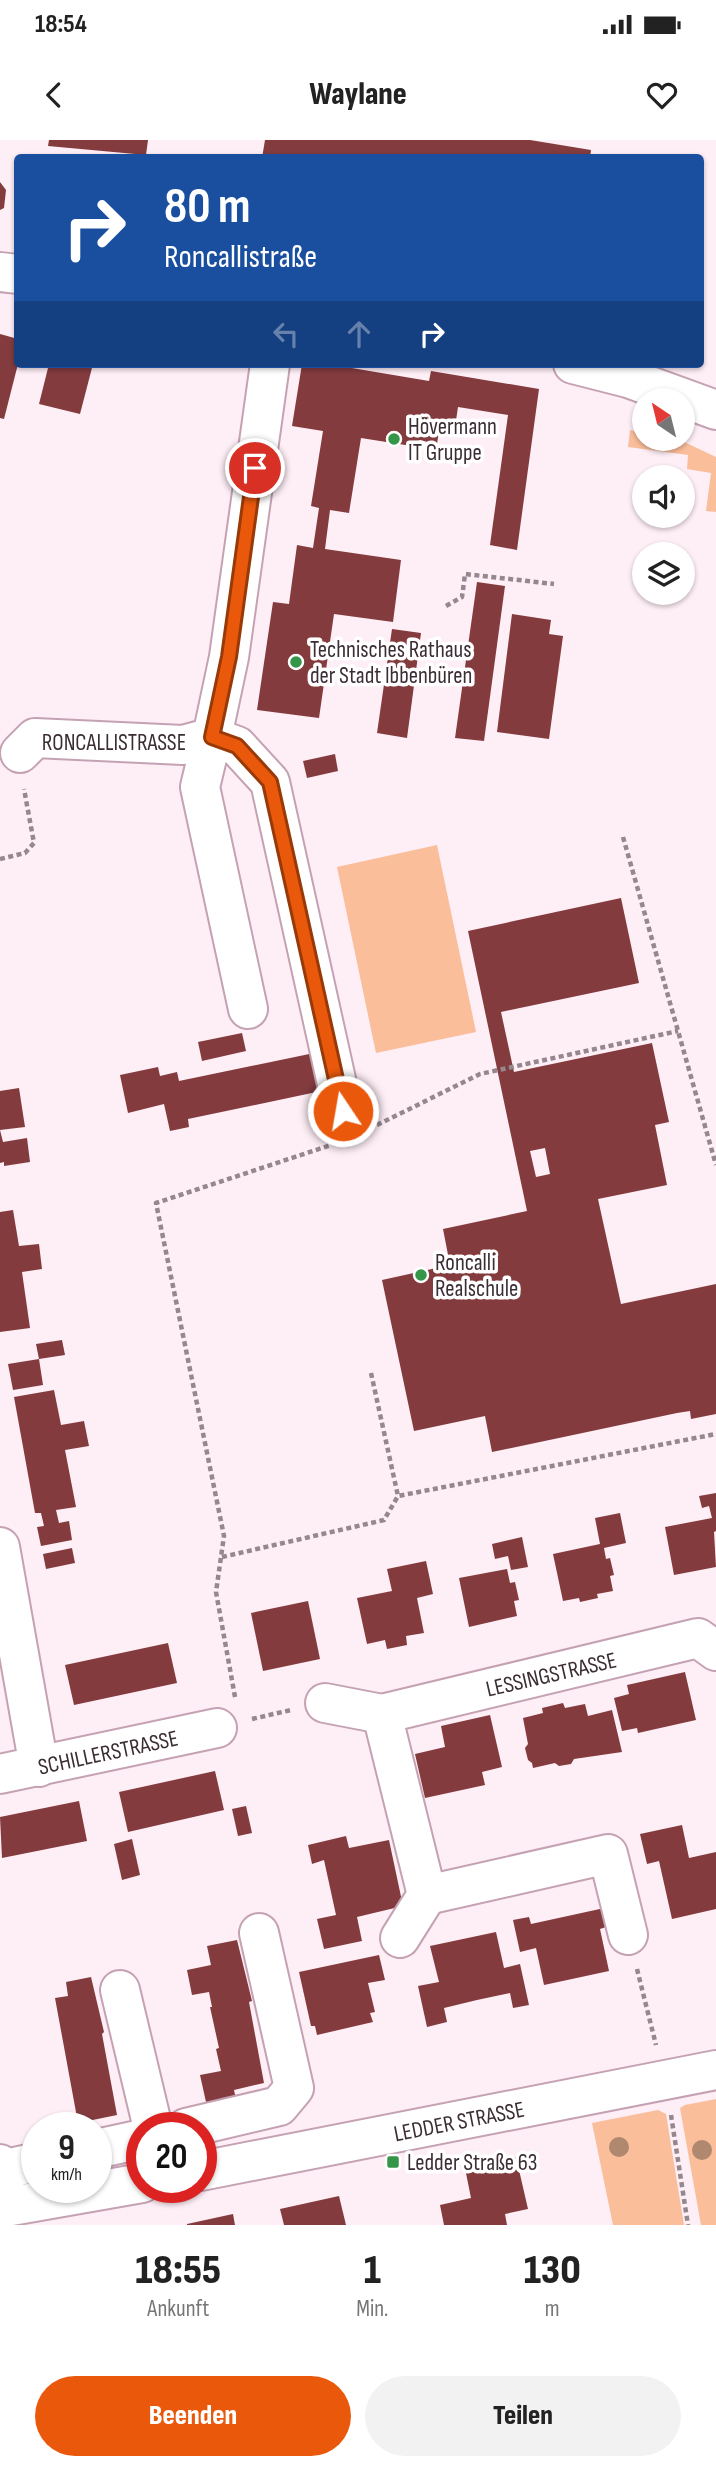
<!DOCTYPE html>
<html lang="de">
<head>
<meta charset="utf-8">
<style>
	body { margin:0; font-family:"Sofia Sans Condensed",sans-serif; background:#f2f2f2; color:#222; height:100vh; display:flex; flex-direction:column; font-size:26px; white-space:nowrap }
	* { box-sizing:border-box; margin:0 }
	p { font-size:23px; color:#767676 }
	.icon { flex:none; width:38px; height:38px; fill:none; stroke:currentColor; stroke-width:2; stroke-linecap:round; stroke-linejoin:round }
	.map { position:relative; height:2085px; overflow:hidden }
	.drawer { display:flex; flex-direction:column; background:#fff; flex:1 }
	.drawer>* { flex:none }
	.top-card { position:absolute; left:14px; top:14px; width:690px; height:214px; border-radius:7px; box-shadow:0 2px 5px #0004; background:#1a4fa0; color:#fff; overflow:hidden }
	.needle { width:46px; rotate:325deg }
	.fabs { position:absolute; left:632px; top:248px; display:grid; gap:14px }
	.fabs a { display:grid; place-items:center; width:63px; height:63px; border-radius:50%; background:#fff; box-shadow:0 2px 5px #0004; font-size:35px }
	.speed { position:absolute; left:21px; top:1972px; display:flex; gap:14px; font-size:35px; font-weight:700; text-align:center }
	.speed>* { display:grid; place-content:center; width:91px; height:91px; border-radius:50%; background:#fff; box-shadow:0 2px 5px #0004; line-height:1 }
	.speed small { font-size:18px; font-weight:400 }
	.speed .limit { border:10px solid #d22; background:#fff; color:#111 }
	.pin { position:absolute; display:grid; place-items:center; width:60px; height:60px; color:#fff; margin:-30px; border:4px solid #fff; border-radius:50%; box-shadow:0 2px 7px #0007 }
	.me { position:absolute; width:77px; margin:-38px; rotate:348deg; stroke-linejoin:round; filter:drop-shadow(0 0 5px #0008) }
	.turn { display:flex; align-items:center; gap:24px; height:147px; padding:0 35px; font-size:32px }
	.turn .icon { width:91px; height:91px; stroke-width:2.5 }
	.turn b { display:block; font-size:49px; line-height:60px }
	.lanes { display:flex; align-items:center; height:66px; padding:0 35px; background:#0003; justify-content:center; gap:35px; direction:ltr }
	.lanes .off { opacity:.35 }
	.eta { display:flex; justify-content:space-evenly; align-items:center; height:119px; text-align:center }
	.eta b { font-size:42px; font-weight:800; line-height:49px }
	.action { display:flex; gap:14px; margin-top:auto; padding:14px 35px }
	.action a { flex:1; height:80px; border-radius:42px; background:#ea580c; color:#fff; font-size:28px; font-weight:800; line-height:80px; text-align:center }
	.action a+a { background:#f2f2f2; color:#222 }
	.status { display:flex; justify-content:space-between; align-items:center; height:49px; padding:0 35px; background:#fff; direction:ltr }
	.status svg { height:19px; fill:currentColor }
	header { display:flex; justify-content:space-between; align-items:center; height:91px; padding:0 35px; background:#fff; font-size:32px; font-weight:800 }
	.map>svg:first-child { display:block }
</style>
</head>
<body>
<div class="status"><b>18:54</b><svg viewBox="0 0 49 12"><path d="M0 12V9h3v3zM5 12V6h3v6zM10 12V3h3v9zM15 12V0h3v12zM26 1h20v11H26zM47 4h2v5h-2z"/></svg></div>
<header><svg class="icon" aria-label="back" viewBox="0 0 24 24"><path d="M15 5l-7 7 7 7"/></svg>Waylane<svg class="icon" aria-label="heart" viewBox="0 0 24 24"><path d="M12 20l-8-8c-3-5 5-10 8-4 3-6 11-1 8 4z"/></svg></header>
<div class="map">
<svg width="716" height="2085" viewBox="0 0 716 2085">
	<rect width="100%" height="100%" fill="#feeef6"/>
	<g fill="#fabe9b">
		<polygon points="630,290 644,294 644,299 678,299 716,317 716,372 706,371 711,333 687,329 688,315 628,307"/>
		<polygon points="437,705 476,892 376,913 337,727"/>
		<polygon points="716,1959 716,2085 701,2085 680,1968 685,1965"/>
		<polygon points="658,1970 666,1974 684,2085 613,2085 592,1983"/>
	</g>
	<g fill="#833b3e" fill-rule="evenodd">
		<polygon points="49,0 148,0 146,15 48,6"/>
		<polygon points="265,0 530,0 591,10 590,18 262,18"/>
		<polygon points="0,42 6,50 4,68 0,70"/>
		<polygon points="0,194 18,199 18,224 4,279 0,278"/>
		<polygon points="49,224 93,224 80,274 39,264"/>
		<polygon points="302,224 328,224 429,241 431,231 539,249 517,410 490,405 508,275 458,267 454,294 439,291 437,304 419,300 418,307 361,298 349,373 330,370 325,409 401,420 393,482 334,474 319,578 257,570 273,462 289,464 297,405 313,408 319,368 311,366 323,291 292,286"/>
		<polygon points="477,442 505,446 484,601 455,598"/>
		<polygon points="512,474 551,480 549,494 563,496 549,599 497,592"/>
		<polygon points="392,489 421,493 407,598 377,593"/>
		<polygon points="335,614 338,631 307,638 303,621"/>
		<path d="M621,758l18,85 -138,29 13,60 138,-29 17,79 -14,3 12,60 -69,14 23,105 95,-20v130l-25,5 -1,-8 -13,2 -185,39 -7,-36 -71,15 -32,-151 68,-15 -7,-36 84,-18 -59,-280zM545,1008l5,26 -14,3 -6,-26z"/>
		<polygon points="242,893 246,911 202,921 198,902"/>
		<polygon points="319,912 326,950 188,979 189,987 170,991 164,964 128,973 120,935 158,927 160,936 177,932 179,941"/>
		<polygon points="19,948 25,987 0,990 0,951"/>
		<polygon points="0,990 3,1002 27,998 30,1022 4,1026 4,1022 0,1023"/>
		<polygon points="13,1070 19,1106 39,1104 42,1129 22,1132 30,1188 0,1192 0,1072"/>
		<polygon points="62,1200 65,1215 39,1219 36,1204"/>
		<polygon points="39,1219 43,1245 13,1250 8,1224"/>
		<polygon points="54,1250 61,1285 84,1281 89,1306 65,1310 76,1367 56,1370 59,1383 69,1381 72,1400 41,1406 37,1387 44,1386 41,1373 35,1373 14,1257"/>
		<polygon points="716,1353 716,1391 714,1392 716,1427 674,1435 665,1387 712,1378 709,1366 702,1368 699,1356"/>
		<polygon points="620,1373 626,1403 604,1408 606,1419 610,1418 614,1435 610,1436 613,1451 597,1454 598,1458 580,1462 579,1458 563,1461 553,1414 600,1404 595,1378"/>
		<polygon points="522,1397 528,1427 511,1430 508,1416 495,1419 492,1404"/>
		<polygon points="72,1408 75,1423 46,1429 43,1414"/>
		<polygon points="426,1421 433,1454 417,1458 424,1493 406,1496 407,1505 387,1509 385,1500 367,1504 357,1458 392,1451 387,1429"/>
		<polygon points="507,1429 510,1443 515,1442 519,1460 514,1461 517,1476 469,1487 459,1438"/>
		<polygon points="308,1461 320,1519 263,1531 251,1473"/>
		<polygon points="168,1503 177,1543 74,1565 65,1525"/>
		<polygon points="685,1532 696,1580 638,1593 637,1588 622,1591 614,1558 629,1554 627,1545"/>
		<polygon points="563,1563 565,1568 585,1564 588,1576 612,1570 622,1612 574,1619 571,1624 559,1626 555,1623 533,1628 532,1623 528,1620 525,1608 528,1604 523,1578 543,1573 542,1568"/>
		<polygon points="490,1575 502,1627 482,1632 485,1645 425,1658 415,1614 445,1607 441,1586"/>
		<polygon points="215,1631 224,1670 128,1692 119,1652"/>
		<polygon points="79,1661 87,1701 2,1718 0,1677"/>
		<polygon points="246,1666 252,1693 238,1696 232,1669"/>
		<polygon points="682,1685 689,1718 716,1712 716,1769 672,1779 659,1721 647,1724 640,1694"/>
		<polygon points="346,1696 349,1708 389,1700 403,1766 357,1777 362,1801 324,1809 317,1779 336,1775 324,1720 312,1724 308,1705"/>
		<polygon points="132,1699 140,1735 122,1740 114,1704"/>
		<polygon points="609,1767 620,1801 610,1803 606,1787 600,1789 609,1831 544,1845 536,1808 520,1812 513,1780 529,1777 531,1784"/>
		<polygon points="496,1792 504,1828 520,1824 529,1865 513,1868 510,1853 477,1860 444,1868 447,1882 427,1887 418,1846 439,1842 430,1806"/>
		<polygon points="237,1800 252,1861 249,1862 264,1943 234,1950 237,1964 208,1971 200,1935 221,1931 216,1909 219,1908 210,1867 212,1867 209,1852 192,1855 187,1830 211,1825 207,1806"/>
		<polygon points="379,1815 385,1840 368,1843 375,1872 370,1873 373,1882 317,1895 315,1886 311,1886 299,1832"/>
		<polygon points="91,1837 104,1892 102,1894 117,1975 78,1983 55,1858 68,1856 66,1842"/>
		<polygon points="516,2017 528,2069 505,2074 507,2085 444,2085 440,2065 471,2058 465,2028"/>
		<polygon points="339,2056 346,2085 284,2085 280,2069"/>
		<polygon points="233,2074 235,2085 187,2085 187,2084"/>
	</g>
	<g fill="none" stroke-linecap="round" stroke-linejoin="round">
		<g stroke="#c5a2b3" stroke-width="42">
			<g id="minor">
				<polyline points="0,132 18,134"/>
				<polyline points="573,224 628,238 716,270"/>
				<polyline points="20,613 35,598 183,605 212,597 229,517 270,224"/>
				<polyline points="248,869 200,647 212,597 237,606 270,642 343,971"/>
				<polyline points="0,1407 39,1627"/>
				<polyline points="325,1563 382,1574"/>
				<polyline points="0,1634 217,1588"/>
				<polyline points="628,1795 608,1714 427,1755 382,1574 698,1498 716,1511"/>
				<polyline points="400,1798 427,1755"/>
				<polyline points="120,1850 153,1988"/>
				<polyline points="186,1988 279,1966 294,1948 259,1793"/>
				<polyline points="96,2009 142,1999"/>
				<polyline points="0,2024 8,2066"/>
				<polyline points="1,2030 37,2022"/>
			</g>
		</g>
		<g stroke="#c5a2b3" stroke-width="42">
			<g id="major">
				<polyline points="201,2031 716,1930"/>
				<polyline points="0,2068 142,2043"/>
			</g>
		</g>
		<g stroke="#95878e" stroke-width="4.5" stroke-dasharray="5 3.5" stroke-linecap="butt">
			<polyline points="446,466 462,457 465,434 554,444"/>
			<polyline points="623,697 716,1025"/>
			<polyline points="0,719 25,713 34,703 24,649"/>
			<polyline points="377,985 480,934 678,891"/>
			<polyline points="371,1233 398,1356"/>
			<polyline points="222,1417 384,1380 398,1356 716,1294"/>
			<polyline points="235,1557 216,1452 224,1396 156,1063 331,1005"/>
			<polyline points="252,1579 291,1570"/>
			<polyline points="637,1829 656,1905"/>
			<polyline points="671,1975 688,2085"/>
		</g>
		<use href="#minor" stroke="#fff" stroke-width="38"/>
		<use href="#major" stroke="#fff" stroke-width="38"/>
	</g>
	<g fill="#b0876f">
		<circle cx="619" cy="2007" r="10"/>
		<circle cx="702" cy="2010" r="10"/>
	</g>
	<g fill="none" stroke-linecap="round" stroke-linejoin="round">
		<g stroke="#983908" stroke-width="18">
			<polyline id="route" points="255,328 229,517 212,597 237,606 270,642 343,971"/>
		</g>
		<use href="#route" stroke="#ea580c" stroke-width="12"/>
	</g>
	<g fill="#359548" stroke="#fff" stroke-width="2.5">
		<circle cx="394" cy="299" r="7"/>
		<circle cx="296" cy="522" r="7"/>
		<circle cx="421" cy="1135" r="7"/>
		<rect x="386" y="2015" width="14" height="14" rx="3.5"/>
	</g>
	<g text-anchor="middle" stroke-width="7" stroke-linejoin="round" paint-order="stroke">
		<g font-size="23" fill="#3b2d34" stroke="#fff" text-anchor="start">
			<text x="408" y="294">Hövermann<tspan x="408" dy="26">IT Gruppe</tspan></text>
			<text x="310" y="517">Technisches Rathaus<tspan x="310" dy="26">der Stadt Ibbenbüren</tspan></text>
			<text x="435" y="1130">Roncalli<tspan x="435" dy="26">Realschule</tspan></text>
			<text x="407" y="2030">Ledder Straße 63</text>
		</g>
		<g font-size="23" fill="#3b2d34" stroke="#fff">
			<text x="114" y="610">RONCALLISTRASSE</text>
			<text transform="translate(551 1534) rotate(-13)" y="8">LESSINGSTRASSE</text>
			<text transform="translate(108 1612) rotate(-12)" y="8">SCHILLERSTRASSE</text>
			<text transform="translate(459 1981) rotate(-11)" y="8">LEDDER STRASSE</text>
		</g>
	</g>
</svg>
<div class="fabs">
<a><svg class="needle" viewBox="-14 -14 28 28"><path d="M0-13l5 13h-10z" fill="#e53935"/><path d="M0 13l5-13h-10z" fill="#767676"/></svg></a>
<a><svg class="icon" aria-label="sound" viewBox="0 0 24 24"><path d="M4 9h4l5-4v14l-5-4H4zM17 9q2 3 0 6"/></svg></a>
<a><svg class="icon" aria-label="layers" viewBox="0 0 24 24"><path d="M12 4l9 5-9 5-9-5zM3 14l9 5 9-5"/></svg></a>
</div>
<div class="speed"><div>9<small>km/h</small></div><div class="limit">20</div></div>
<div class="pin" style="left:255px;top:328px;background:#d93025"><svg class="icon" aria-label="arrive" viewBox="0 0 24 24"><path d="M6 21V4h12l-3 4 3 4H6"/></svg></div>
<svg class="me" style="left:343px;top:971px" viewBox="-20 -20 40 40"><circle r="17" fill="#ea580c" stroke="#fff" stroke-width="3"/><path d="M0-11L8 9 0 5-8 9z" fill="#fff"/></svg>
<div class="top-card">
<div class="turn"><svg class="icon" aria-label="right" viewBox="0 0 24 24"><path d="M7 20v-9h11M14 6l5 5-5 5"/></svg><div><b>80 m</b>Roncallistraße</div></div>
<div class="lanes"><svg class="icon off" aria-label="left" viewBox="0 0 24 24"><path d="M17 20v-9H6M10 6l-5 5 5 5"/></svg><svg class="icon off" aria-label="ahead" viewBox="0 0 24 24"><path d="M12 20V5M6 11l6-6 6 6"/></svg><svg class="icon" aria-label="right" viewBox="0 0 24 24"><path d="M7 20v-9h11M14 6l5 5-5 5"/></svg></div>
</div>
</div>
<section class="drawer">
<div class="eta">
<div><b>18:55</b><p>Ankunft</p></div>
<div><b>1</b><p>Min.</p></div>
<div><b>130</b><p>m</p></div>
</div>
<div class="action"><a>Beenden</a><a>Teilen</a></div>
</section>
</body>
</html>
